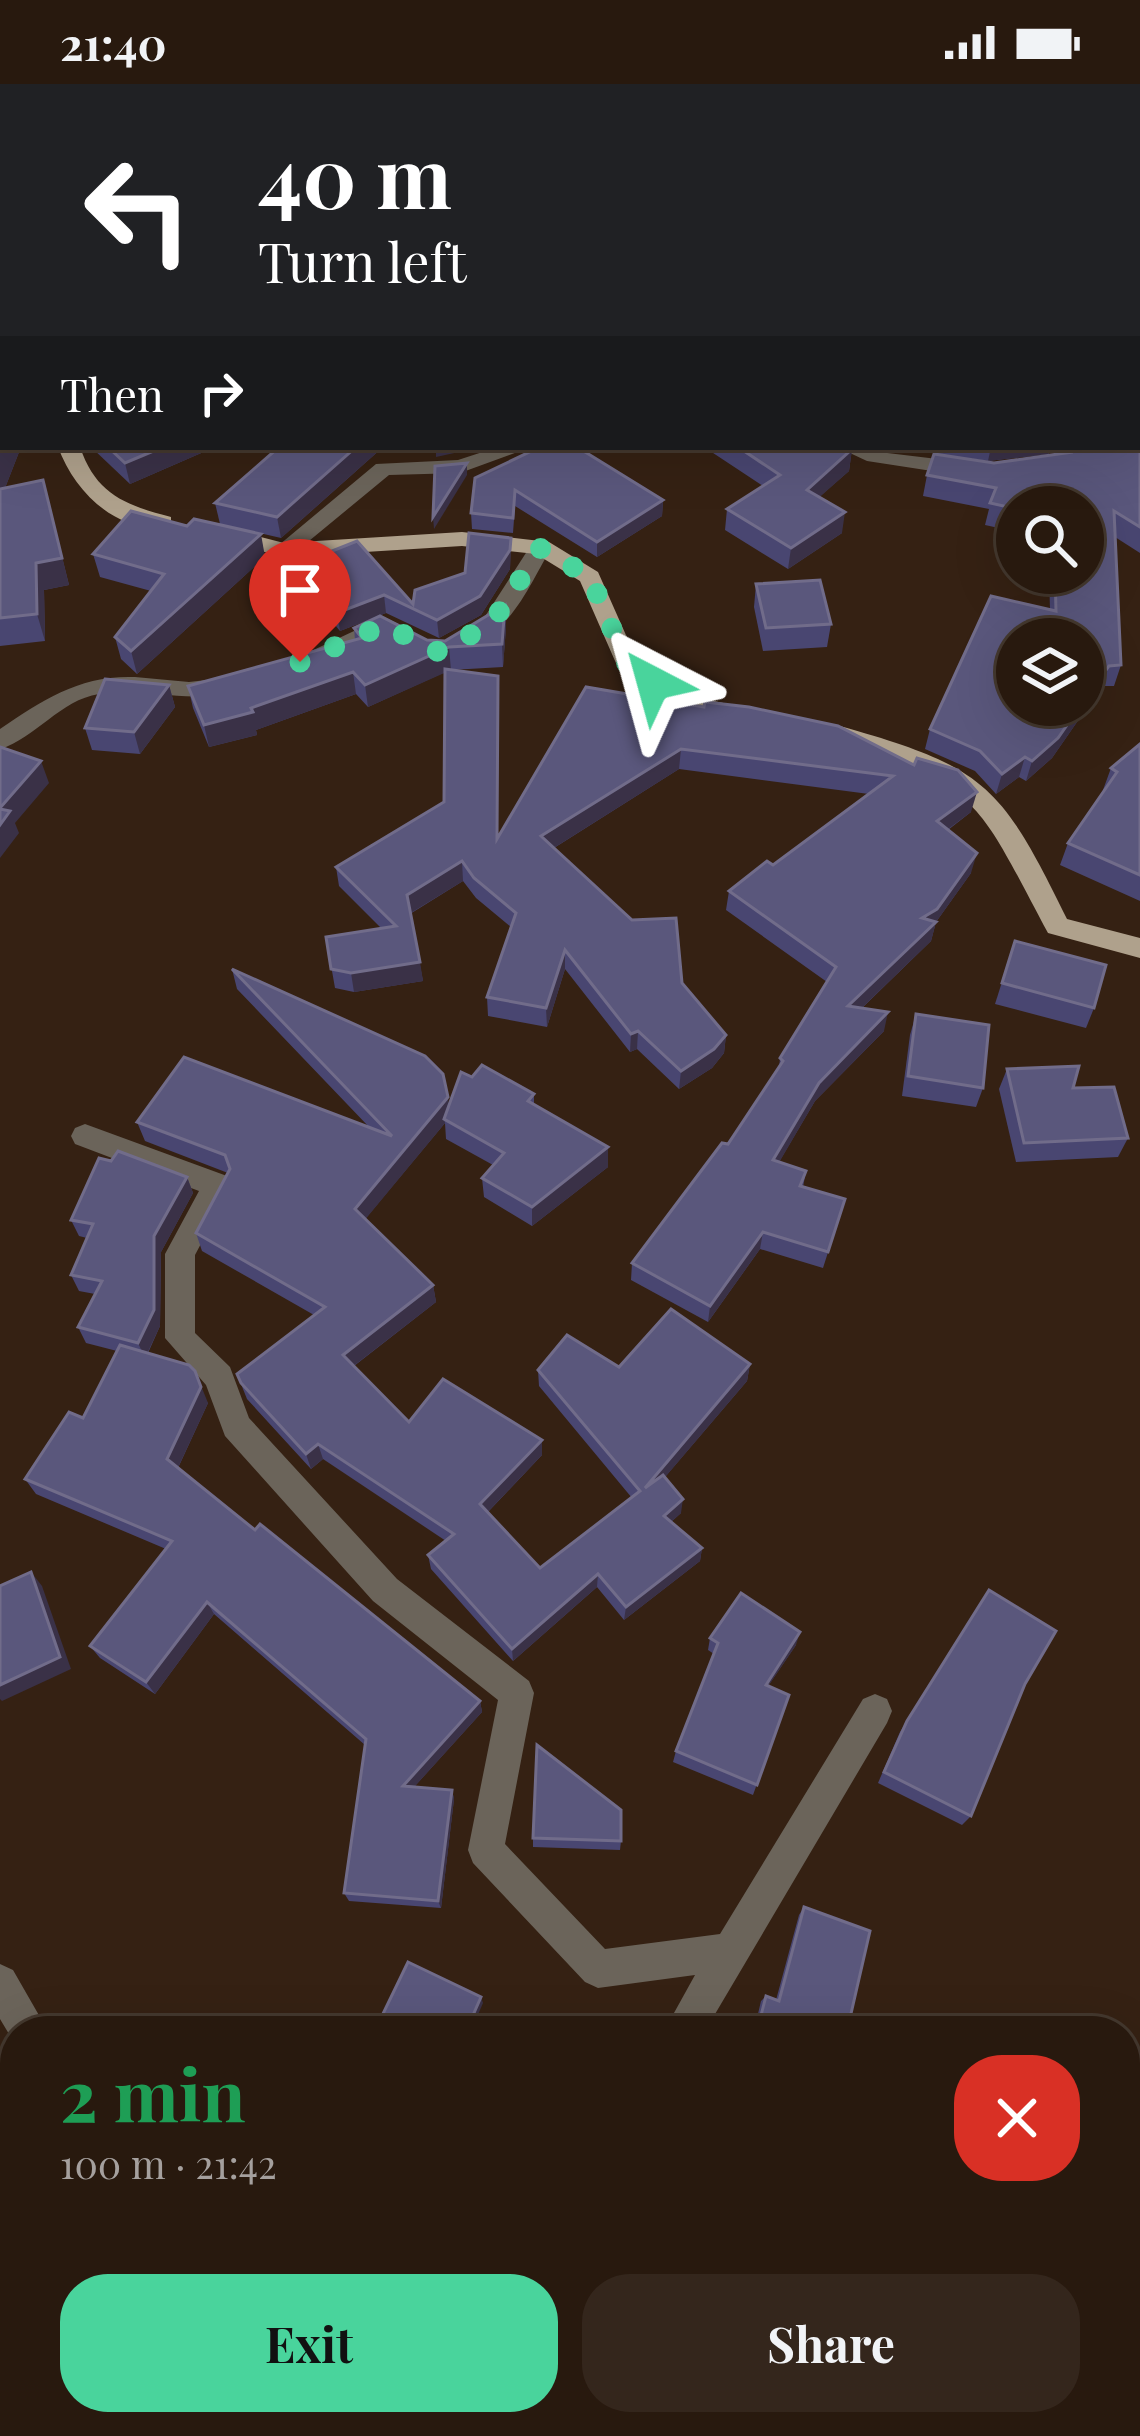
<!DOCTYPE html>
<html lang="en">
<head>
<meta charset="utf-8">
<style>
	body { margin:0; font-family:"Playfair Display",serif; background:#34261c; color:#f1f3f6; height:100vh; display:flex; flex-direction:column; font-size:45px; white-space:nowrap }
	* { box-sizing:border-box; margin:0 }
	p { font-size:39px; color:#a5a09e }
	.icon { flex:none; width:66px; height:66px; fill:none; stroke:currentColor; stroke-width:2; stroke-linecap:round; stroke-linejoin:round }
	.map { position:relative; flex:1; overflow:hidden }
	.details { position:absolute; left:0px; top:1932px; width:1140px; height:420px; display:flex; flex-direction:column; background:#28190e; border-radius:48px 48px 0 0; box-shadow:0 12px 48px #0002,0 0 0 3px #44382e }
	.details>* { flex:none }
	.banner { position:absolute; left:0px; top:0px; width:1140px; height:366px; box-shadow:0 12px 48px #0002,0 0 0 3px #44382e; background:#202124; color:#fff; overflow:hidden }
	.tools { position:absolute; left:996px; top:402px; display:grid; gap:24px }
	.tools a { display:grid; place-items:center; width:108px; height:108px; border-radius:50%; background:#28190e; box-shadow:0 12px 48px #0002,0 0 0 3px #44382e; font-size:60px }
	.pin { position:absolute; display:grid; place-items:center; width:102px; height:102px; color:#fff; margin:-123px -51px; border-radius:50% 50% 50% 0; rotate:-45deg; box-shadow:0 0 12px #0007 }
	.pin .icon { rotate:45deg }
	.me { position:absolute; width:132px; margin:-66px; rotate:321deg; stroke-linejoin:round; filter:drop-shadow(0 0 9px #0008) }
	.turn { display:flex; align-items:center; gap:42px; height:252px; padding:0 60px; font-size:54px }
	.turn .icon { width:156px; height:156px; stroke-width:2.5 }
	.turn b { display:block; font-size:84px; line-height:102px }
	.then { display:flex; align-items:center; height:114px; padding:0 60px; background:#0003; gap:24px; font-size:45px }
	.round { display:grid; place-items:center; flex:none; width:126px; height:126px; border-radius:48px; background:#34261c }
	.overview { display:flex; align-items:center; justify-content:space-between; height:204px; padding:0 60px }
	h1 { font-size:72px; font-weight:700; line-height:90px; color:#1e9e55 }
	.primary-button { display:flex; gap:24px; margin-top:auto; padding:24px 60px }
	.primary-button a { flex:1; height:138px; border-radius:48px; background:#49d49c; color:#111; font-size:48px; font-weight:700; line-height:138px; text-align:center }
	.primary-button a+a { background:#34261c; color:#f1f3f6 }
	.status { display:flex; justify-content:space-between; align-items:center; height:84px; padding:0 60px; background:#28190e; direction:ltr }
	.status svg { height:33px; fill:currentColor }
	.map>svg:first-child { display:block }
</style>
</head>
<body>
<div class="status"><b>21:40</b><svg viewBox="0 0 49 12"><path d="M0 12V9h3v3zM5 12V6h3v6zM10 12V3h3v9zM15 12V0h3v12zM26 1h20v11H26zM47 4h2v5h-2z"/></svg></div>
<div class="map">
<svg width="1140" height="2352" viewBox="0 0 1140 2352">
	<rect width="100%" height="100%" fill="#352113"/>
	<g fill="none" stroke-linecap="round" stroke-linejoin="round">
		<g fill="#6b645a" fill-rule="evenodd">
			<rect x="0" y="105" width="3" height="12"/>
			<polygon points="498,363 531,363 460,389 389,391 292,471 284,473 273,466 376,380 458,376"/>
			<polygon points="837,363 971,379 982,386 971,393 867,377"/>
			<path d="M541,456l11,7c-18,28 -45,98 -84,90v-10l16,-9 49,-76z"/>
			<polygon points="384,533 399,540 399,550 383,550 304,584 292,576"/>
			<path d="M135,593l54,5 35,-4 12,8 -4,6c-45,12 -88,-5 -133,2 -39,6 -63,44 -99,55v-20c44,-30 80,-54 135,-52z"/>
			<polygon points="85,1040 227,1092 232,1101 195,1171 195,1249 230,1283 249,1334 397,1495 529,1597 534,1609 505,1760 605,1865 720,1850 863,1615 875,1610 887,1615 892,1627 887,1639 705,1947 664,1947 695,1891 598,1904 585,1898 473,1779 468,1766 498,1616 373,1517 225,1352 206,1301 165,1254 165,1170 199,1107 75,1060 71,1052 75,1044"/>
			<polygon points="0,1880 13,1886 48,1947 15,1947 15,1960 0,1935"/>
			<polygon points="15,2074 15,2279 0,2272 0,2082"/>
			<polygon points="27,2337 69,2337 75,2352 33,2352"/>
			<polygon points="564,2337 606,2337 602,2352 560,2352"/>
		</g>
		<g fill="#afa18c" fill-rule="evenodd">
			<path d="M58,363h22c16,47 45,58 91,70v10c-53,8 -96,-34 -113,-80z"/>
			<polygon points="222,443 284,459 462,448 549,458 598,488 637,576 686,611 742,623 746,629 734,637 671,624 619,586 580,497 536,470 462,462 284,473 214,455 214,445"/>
			<path d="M840,642c145,41 161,58 227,193l73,19v20l-92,-25c-71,-132 -66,-148 -217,-193v-12z"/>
		</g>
	</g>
	<g fill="#494671">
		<polygon points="3,139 3,257 0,255 0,140"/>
		<polygon points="1140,142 1140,469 1115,453 1121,581 1114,602 1102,602 1052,674 1026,697 1019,693 996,710 975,687 925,665 930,645 1050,526 1049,489 1083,489 1083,423 1017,423 1017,448 985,441 989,425 923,412 927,391 1072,368 1137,363"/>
		<polygon points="0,321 3,363 21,363 5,404 43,396 69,501 44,506 45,557 0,562"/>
		<polygon points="91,363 215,363 130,400"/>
		<polygon points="279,363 383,363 281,454 220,440 215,419"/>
		<polygon points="704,363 846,363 852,365 849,387 819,413 842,449 788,485 725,446 727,425 763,402"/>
		<polygon points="939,363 1054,363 1048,370 988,377 937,370"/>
		<polygon points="475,394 663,416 662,432 597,473 515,422 513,449 472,445 471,429"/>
		<polygon points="187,442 265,473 137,590 121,575 115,553 151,507 100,493 93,470"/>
		<polygon points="511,454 510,485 481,531 439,554 386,529 340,547 300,499 297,481 413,520 465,489"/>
		<polygon points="756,500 831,540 827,563 763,567 754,523"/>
		<polygon points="505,521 506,543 503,583 451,586 498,592 498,753 704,623 749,623 971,728 948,746 971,789 936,838 931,857 862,924 884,947 815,1017 779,1078 806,1087 803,1103 845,1115 823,1184 760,1165 708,1238 631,1196 632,1179 728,1060 779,984 780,974 827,898 726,826 729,807 773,781 869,710 679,685 554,764 682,899 726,951 724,969 712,984 679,1005 637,965 630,968 565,885 547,943 488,932 487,913 511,843 476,814 463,797 410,830 423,897 354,908 335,904 326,853 381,844 339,802 336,783 444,718 445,588 368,623 356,610 256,646 257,651 209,663 193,624 188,602 355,556 354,544 427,556 445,557"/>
		<polygon points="169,601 175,623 140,670 92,666 85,644"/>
		<polygon points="1140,660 1140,817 1060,781 1068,759 1104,707 1103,706 1111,684"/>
		<polygon points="1015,857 1094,924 1086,944 995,920"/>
		<polygon points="232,885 449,1021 472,993 534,1010 534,1021 608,1083 532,1142 484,1113 482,1094 493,1081 446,1055 445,1039 365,1135 433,1201 436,1218 354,1282 409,1338 542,1371 488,1428 540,1484 632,1414 539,1302 538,1286 750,1280 747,1297 665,1393 681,1429 671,1438 702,1464 700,1477 624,1536 597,1503 513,1577 431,1485 428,1471 446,1457 323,1375 311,1385 247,1315 237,1290 314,1231 202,1167 196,1149 228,1089 145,1057 137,1038 369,1043 237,905"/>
		<polygon points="916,930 983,1004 976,1023 902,1012 910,951"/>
		<polygon points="1007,985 1073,1004 1128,1054 1118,1073 1016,1078 999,1005"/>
		<polygon points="187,1093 193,1109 161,1168 160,1242 148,1269 208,1319 178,1384 255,1446 480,1617 482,1628 414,1703 452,1706 454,1715 441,1824 349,1817 344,1809 365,1661 214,1530 155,1610 100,1574 90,1562 166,1465 36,1410 25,1395 83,1334 117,1267 86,1259 78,1243 95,1210 79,1207 71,1191 87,1154 79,1152 71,1136"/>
		<polygon points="989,1506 1025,1600 971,1732 962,1741 878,1699 900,1648"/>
		<polygon points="710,1554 796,1561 768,1602 789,1611 753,1711 673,1678 676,1667 714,1570 708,1566"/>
		<polygon points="533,1754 621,1757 620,1766 533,1763"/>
		<polygon points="804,1823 847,1947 754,1947 761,1917 766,1912 776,1916 799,1831"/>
	</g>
	<g fill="#3a3147">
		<polygon points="3,363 21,363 0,417 0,368"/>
		<polygon points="163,363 215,363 130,400 125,379"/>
		<polygon points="356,363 383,363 281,454 277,433"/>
		<polygon points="436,363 482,363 436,373"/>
		<polygon points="991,363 1054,363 1048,370 988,377"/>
		<polygon points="852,365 849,387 804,427 807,406"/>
		<polygon points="467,379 467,391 434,445 433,433"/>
		<polygon points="43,396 69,501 44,506 45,557 37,530 36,479"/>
		<polygon points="663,416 662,432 597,473 597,458"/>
		<polygon points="845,428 842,449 788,485 791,464"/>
		<polygon points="261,450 265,473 137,590 131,567"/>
		<polygon points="511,454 510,485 481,531 439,554 437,536"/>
		<polygon points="384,511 386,529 340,547 337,529"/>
		<polygon points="505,521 506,543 503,583 502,560"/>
		<polygon points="449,563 451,586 368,623 365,601"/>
		<polygon points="1109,582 1102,602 1052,674 1026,697 1032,677 1083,621"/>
		<polygon points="353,588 356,610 256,646 257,651 209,663 204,641"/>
		<polygon points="169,601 175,623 140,670 134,648"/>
		<polygon points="681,665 679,685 541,772 541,752"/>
		<polygon points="1025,673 1019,693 996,710 1002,690"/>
		<polygon points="41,677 49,699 15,739 19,749 0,774 0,724"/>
		<polygon points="977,708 971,728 932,757 937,737"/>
		<polygon points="977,769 971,789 936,838 931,857 844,941 848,922"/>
		<polygon points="462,777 463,797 409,830 407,811"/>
		<polygon points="565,866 565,885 547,943 546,924"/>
		<polygon points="420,878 423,897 354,908 351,889"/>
		<polygon points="888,928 884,947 815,1017 770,1094 773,1076 819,999"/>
		<polygon points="638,947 637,965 630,968 631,950"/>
		<polygon points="726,951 724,969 712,984 679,1005 681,987"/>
		<polygon points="448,1013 450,1032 444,1035 445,1039 359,1143 355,1125"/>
		<polygon points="608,1063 608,1083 532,1142 532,1123"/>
		<polygon points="187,1093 193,1109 161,1168 160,1242 145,1274 138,1259 154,1152"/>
		<polygon points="763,1148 760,1165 708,1238 710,1222"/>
		<polygon points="433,1201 436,1218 347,1287 343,1271"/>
		<polygon points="750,1280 747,1297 643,1419 645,1404"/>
		<polygon points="195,1287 208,1319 175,1390 167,1375"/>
		<polygon points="542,1356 542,1371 482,1434 480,1420"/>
		<polygon points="318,1360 323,1375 311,1385 306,1370"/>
		<polygon points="683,1415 681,1429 662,1446 664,1432"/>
		<polygon points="702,1464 700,1477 624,1536 626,1523"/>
		<polygon points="31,1488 42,1502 71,1585 2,1617 0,1615 0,1601"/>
		<polygon points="598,1490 597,1503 513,1577 512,1565"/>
		<polygon points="207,1518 214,1530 155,1610 146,1598"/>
		<polygon points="800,1548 796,1561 761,1613 766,1601"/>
		<polygon points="480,1617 482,1628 406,1712 403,1702"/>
		<polygon points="452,1706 454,1715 441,1824 438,1817"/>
		<polygon points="481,1913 483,1919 471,1947 466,1947"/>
		<polygon points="0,2331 6,2350 3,2352 0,2352"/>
		<polygon points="408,2337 417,2337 434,2349 432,2352 428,2352"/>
		<polygon points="446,2337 454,2337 471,2352 464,2352"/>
	</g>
	<g fill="#5a577c" stroke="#716c8a" stroke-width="3">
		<polygon points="3,139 3,241 0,238 0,140"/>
		<polygon points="1137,141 1140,142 1140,443 1114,427 1121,581 1109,582 1083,619 1083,555 1017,555 1017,621 1081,621 1058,654 1032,677 1025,673 1002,690 980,667 930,645 991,512 1056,527 1055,489 1083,489 1083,423 1017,423 1017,425 990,419 996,404 927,391 934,370 994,379 1072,368 1075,363 1137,363"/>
		<polygon points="0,321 3,321 3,361 0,368"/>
		<polygon points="108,363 163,363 125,379"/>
		<polygon points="279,363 356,363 277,433 215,419"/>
		<polygon points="540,363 577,363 663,416 597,458 515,406 513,434 471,429 475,394"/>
		<polygon points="738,363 846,363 852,365 807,406 845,428 791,464 727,425 780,391"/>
		<polygon points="467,379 433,433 435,382"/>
		<polygon points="43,396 62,474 36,479 37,530 0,534 0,405"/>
		<polygon points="131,427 187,442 194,435 261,450 131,567 115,553 164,490 93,470"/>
		<polygon points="469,449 511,454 510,466 480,512 437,536 384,511 337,529 297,481 357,457 413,520 415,506 465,489"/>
		<polygon points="820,496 831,540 766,544 756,500"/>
		<polygon points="505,521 502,560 449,563 365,601 353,588 251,624 253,628 204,641 188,602 362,554 354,544 380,532 427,556 445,557"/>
		<polygon points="445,585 498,592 497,755 586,603 704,623 705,618 749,623 838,642 914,681 917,674 958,686 977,708 937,737 977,769 937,825 922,834 936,838 848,922 888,928 819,999 773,1076 806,1087 800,1102 845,1115 828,1168 763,1148 710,1222 632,1179 722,1059 728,1060 783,977 780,974 836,883 729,807 767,777 773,781 893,692 681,665 541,752 632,836 676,834 682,899 726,951 714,965 681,987 638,947 631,950 565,866 546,924 487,913 516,829 474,794 462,777 407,811 420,878 351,889 331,885 326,853 396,842 336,783 444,718"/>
		<polygon points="105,595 169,601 134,648 85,644"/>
		<polygon points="1140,660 1140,791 1068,759 1117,688 1111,684"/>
		<polygon points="0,663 41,677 0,724"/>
		<polygon points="0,725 10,727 0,741"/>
		<polygon points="1015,857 1106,881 1094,924 1002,899"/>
		<polygon points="232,885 425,972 443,990 448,1013 355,1125 433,1201 343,1271 409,1338 443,1295 542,1356 480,1420 540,1484 640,1407 538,1286 567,1251 619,1283 671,1225 750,1280 645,1404 663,1391 683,1415 664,1432 702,1464 626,1523 598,1490 512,1565 428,1471 454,1450 318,1360 306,1370 241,1299 237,1290 325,1223 196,1149 230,1085 225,1071 137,1038 184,973 392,1052"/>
		<polygon points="916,930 989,941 983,1004 908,992"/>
		<polygon points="482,981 534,1010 528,1017 608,1063 532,1123 482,1094 504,1069 444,1035 461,988 472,993"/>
		<polygon points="1079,982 1073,1004 1114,1003 1128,1054 1024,1059 1007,985"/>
		<polygon points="118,1067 187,1093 154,1152 154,1226 138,1259 78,1243 102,1197 71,1191 93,1140 71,1136 99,1074 111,1077"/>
		<polygon points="120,1261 189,1281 195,1287 201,1303 167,1375 255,1446 260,1440 480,1617 403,1702 452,1706 438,1817 344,1809 366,1655 207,1518 146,1598 90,1562 172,1457 25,1395 69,1328 83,1334"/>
		<polygon points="31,1488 60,1573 0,1601 0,1502"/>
		<polygon points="989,1506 1056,1547 1025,1600 971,1732 884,1688 907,1637"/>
		<polygon points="741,1509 800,1548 766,1601 789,1611 757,1701 676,1667 718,1559 710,1554"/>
		<polygon points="537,1661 621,1726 621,1757 533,1754"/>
		<polygon points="804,1823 870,1847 847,1947 757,1947 766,1912 779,1917"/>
		<polygon points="408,1878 481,1913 466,1947 391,1947 378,1940"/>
		<polygon points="257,2337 408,2337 428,2352 272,2352"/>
		<polygon points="440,2337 446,2337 464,2352 431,2352"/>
	</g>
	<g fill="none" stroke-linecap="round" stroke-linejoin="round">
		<polyline stroke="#49d49c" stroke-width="21" stroke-dasharray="0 37.8" points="300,578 384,541 439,568 492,539 541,464 590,493 627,580 653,599"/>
	</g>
</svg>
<div class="tools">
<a><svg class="icon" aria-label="search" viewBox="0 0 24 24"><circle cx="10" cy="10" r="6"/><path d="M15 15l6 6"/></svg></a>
<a><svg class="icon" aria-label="layers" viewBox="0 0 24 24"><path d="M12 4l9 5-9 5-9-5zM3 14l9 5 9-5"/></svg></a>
</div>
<div class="pin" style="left:300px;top:578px;background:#d93025"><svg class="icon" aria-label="arrive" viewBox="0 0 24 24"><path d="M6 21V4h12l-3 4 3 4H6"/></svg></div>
<svg class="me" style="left:653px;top:599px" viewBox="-20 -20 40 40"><path d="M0-17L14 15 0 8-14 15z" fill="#49d49c" stroke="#fff" stroke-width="4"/></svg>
<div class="banner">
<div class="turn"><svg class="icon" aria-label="left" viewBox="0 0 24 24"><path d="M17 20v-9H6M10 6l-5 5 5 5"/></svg><div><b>40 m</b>Turn left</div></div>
<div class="then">Then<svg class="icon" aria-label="right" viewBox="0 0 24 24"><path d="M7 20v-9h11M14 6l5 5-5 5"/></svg></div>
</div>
<section class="details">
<div class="overview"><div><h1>2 min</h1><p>100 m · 21:42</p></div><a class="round" style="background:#d93025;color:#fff"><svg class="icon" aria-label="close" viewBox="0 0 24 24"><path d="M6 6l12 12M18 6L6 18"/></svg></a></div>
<div class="primary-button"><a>Exit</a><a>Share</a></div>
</section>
</div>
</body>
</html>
